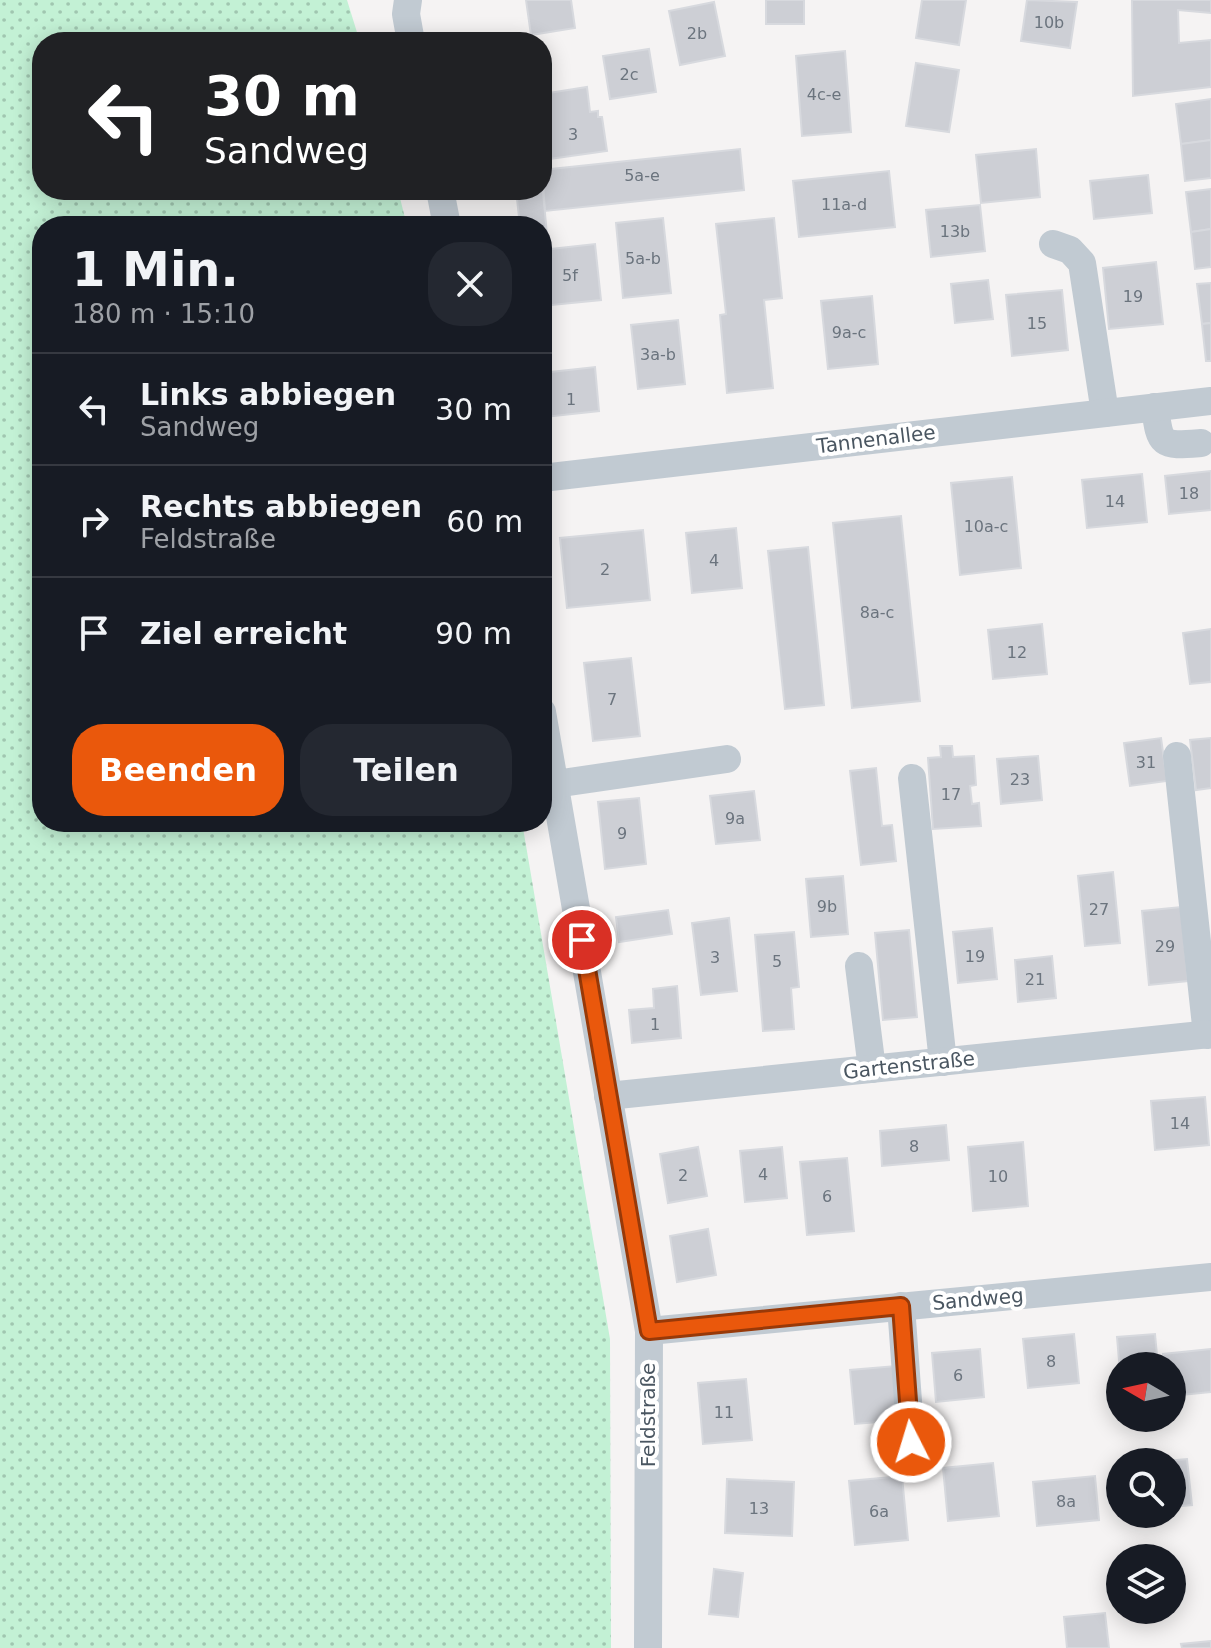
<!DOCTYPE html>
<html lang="de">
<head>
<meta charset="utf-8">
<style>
	body { margin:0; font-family:"DejaVu Sans",sans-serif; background:#242831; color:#f1f3f6; height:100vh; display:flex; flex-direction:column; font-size:30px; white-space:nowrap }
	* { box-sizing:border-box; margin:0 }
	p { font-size:26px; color:#9ea1a6 }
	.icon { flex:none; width:44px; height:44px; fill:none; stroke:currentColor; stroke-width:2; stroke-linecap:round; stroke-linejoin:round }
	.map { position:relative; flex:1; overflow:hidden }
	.side { position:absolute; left:32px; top:216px; width:520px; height:616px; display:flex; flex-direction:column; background:#171b24; border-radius:32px; box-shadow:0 4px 20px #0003 }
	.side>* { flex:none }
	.banner { position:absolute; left:32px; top:32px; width:520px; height:168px; border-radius:32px; box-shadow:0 4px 20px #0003; background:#202124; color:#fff; overflow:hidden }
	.needle { width:52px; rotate:279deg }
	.fabs { position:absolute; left:1106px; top:1352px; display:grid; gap:16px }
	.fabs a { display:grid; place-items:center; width:80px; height:80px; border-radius:50%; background:#171b24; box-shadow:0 4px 20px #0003; font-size:40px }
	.pin { position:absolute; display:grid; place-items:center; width:68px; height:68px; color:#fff; margin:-34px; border:4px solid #fff; border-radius:50%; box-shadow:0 2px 8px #0007 }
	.me { position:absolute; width:88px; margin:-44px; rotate:355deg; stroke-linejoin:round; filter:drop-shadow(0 0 6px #0008) }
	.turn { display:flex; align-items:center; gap:28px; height:168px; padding:0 40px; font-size:36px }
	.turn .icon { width:104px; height:104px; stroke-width:2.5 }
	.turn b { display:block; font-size:56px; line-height:68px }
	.round { display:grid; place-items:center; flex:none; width:84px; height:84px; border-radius:32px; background:#242831 }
	.headline { display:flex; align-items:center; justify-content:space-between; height:136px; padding:0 40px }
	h1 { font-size:48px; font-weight:700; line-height:60px }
	.action { display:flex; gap:16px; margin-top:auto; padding:16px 40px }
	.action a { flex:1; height:92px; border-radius:32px; background:#ea580c; color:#fff; font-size:32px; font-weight:700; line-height:92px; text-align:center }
	.action a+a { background:#242831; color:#f1f3f6 }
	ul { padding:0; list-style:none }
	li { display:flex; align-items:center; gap:24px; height:112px; padding:0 40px; border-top:2px solid #363941 }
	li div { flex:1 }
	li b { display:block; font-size:30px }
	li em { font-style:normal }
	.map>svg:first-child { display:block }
</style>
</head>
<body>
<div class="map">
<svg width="1211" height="1648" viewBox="0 0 1211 1648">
	<defs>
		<pattern id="grass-dots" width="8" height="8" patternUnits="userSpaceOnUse" patternTransform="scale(2)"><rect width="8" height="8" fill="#c3f1d5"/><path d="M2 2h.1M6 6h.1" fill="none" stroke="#a0c6b0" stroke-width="1.8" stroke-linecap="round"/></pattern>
	</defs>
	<rect width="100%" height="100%" fill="#f5f3f3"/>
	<polygon fill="url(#grass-dots)" points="0,0 347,0 360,42 42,42 42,190 398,190 407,226 42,226 42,822 522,822 610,1339 611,1648 0,1648"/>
	<g fill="#cdcfd5" stroke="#d7d9de" stroke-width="2">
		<polygon points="526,0 571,0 575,28 531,35"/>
		<rect x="766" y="0" width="38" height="24"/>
		<polygon points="922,0 966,0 959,45 916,38"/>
		<polygon points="1027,0 1077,2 1070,48 1021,41"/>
		<polygon points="1132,0 1211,0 1211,13 1178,10 1179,43 1211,40 1211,87 1133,96"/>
		<polygon points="714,2 725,56 680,65 669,11"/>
		<polygon points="649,49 656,92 610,99 603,56"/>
		<polygon points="845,51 851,132 802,136 796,56"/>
		<polygon points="916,63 959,70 949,132 906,126"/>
		<polygon points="587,87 590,112 598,111 598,117 602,117 607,151 542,160 542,94"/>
		<polygon points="1211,99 1211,140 1181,144 1176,104"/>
		<polygon points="1211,140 1211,178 1185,181 1181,144"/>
		<polygon points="740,149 744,190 545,211 542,170"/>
		<polygon points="1036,149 1040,197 981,203 976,155"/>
		<polygon points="889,171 895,227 799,237 793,181"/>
		<polygon points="1148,175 1152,213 1094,219 1090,181"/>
		<polygon points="542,181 547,235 542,235 542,226 520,226 516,190 542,190"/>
		<polygon points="1211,189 1211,229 1191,232 1186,192"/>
		<polygon points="980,205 985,251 931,257 926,210"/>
		<polygon points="663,218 671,293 623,298 616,223"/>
		<polygon points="774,218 782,298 764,300 773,388 727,393 720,315 726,314 716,224"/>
		<polygon points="1211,229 1211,267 1195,269 1191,232"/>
		<polygon points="595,244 601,300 542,306 542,250"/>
		<polygon points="1156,262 1163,324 1109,329 1103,268"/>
		<polygon points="988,280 993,319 955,323 951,284"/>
		<polygon points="1211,283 1211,323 1202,324 1197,284"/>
		<polygon points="1062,290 1068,350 1012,356 1006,295"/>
		<polygon points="872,296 878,364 828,369 821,301"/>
		<polygon points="678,320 685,384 638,389 631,325"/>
		<polygon points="1211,323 1211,361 1206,361 1202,324"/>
		<polygon points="595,367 599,411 545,417 542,373"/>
		<polygon points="1211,471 1211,510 1169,514 1165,476"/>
		<polygon points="1142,474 1147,522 1087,528 1082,480"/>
		<polygon points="1012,477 1021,568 960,575 951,483"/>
		<polygon points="901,516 920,701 852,708 833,523"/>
		<polygon points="736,528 742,588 692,593 686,533"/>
		<polygon points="643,530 650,600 567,608 560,538"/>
		<polygon points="808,547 824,705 785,709 768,551"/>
		<polygon points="1042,624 1047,674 993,679 988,630"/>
		<polygon points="1211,629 1211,682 1190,684 1183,633"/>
		<polygon points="631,658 640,736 593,741 584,663"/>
		<polygon points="1161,738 1167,781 1130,786 1124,743"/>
		<polygon points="1211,738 1211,788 1196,790 1190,740"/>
		<polygon points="940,746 952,746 953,757 974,756 976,785 970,786 972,804 979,803 981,826 933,829 928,758 941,757"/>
		<polygon points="1038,756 1042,800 1001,804 997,759"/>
		<polygon points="876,768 882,826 892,825 896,861 861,865 850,771"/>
		<polygon points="754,791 760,840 716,844 710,796"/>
		<polygon points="639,798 646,864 605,869 598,802"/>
		<polygon points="1113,872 1120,943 1085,946 1078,876"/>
		<polygon points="843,876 848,934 811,937 806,879"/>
		<polygon points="1181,907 1188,981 1149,985 1142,911"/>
		<polygon points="668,910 672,934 619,942 616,917"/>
		<polygon points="729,918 737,991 701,995 692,923"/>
		<polygon points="992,928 997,979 958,983 953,932"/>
		<polygon points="909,930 917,1017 883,1020 875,933"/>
		<polygon points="794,932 799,987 791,988 794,1029 763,1031 755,935"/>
		<polygon points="1052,956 1056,998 1018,1002 1015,960"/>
		<polygon points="677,986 681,1038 632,1043 629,1010 654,1008 653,989"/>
		<polygon points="1205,1097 1209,1145 1155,1150 1151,1101"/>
		<polygon points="946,1125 949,1160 882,1166 880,1131"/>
		<polygon points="1023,1142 1028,1206 973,1211 968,1147"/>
		<polygon points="698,1147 707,1196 668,1203 660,1154"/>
		<polygon points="782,1147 787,1198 745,1202 740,1151"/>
		<polygon points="847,1158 854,1231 807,1235 800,1162"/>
		<polygon points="708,1229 716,1275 677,1282 670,1236"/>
		<polygon points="1074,1334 1079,1383 1028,1388 1023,1339"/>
		<polygon points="1155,1334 1158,1366 1120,1366 1120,1372 1117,1337"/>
		<polygon points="980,1349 984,1397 936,1402 932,1353"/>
		<polygon points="1211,1349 1211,1392 1172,1396 1172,1366 1164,1366 1163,1354"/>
		<polygon points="896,1366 901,1420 855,1424 850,1370"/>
		<polygon points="746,1379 752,1440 703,1444 698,1383"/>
		<polygon points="1187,1459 1192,1505 1172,1507 1172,1462 1153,1462"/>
		<polygon points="993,1463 999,1516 948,1521 943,1468"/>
		<polygon points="902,1476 908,1540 855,1545 849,1481"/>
		<polygon points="1095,1476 1099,1520 1037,1526 1033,1482"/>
		<polygon points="727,1479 794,1482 792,1536 725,1533"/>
		<polygon points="714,1569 743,1573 738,1617 709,1614"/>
		<polygon points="1105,1613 1109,1648 1067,1648 1064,1617"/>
		<polygon points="1211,1641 1211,1648 1182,1648 1181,1644"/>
	</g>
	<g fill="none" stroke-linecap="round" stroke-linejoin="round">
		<g stroke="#c1cad2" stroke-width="28">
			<polyline points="408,0 406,14 411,42"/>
			<polyline points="440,190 447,226"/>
			<polyline points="1053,244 1070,250 1082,263 1105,413"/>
			<path d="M1155,407c5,40 7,39 46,36"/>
			<polyline points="542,478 1211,401"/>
			<polyline points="542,712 649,1331 648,1648"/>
			<polyline points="1177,756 1207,1035"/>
			<polyline points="912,778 943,1062"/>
			<polyline points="555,784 727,759"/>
			<polyline points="859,966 872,1069"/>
			<polyline points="608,1096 1211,1034"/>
			<polyline points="901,1306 911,1442"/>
			<polyline points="649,1331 1211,1277"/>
		</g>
	</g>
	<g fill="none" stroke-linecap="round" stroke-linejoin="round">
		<g stroke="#983908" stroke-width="20">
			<polyline id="route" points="582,940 649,1331 901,1306 911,1442"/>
		</g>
		<use href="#route" stroke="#ea580c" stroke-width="14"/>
	</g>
	<g text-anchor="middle" stroke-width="8" stroke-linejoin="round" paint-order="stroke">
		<g font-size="16" fill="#6b747e">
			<text x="1049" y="28">10b</text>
			<text x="697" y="39">2b</text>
			<text x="629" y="80">2c</text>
			<text x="824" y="100">4c-e</text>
			<text x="573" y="140">3</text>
			<text x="642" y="181">5a-e</text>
			<text x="844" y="210">11a-d</text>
			<text x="955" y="237">13b</text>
			<text x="643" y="264">5a-b</text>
			<text x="570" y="281">5f</text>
			<text x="1133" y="302">19</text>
			<text x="1037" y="329">15</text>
			<text x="849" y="338">9a-c</text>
			<text x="658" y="360">3a-b</text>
			<text x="571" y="405">1</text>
			<text x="1189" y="499">18</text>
			<text x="1115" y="507">14</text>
			<text x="986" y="532">10a-c</text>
			<text x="714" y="566">4</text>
			<text x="605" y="575">2</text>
			<text x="877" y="618">8a-c</text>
			<text x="1017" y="658">12</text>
			<text x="612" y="705">7</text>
			<text x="1146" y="768">31</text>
			<text x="1020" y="785">23</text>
			<text x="951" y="800">17</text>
			<text x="735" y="824">9a</text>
			<text x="622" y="839">9</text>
			<text x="827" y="912">9b</text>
			<text x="1099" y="915">27</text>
			<text x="1165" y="952">29</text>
			<text x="975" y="962">19</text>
			<text x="715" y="963">3</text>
			<text x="777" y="967">5</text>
			<text x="1035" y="985">21</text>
			<text x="655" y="1030">1</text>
			<text x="1180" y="1129">14</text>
			<text x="914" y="1152">8</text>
			<text x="763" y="1180">4</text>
			<text x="683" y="1181">2</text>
			<text x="998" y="1182">10</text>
			<text x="827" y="1202">6</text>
			<text x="1051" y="1367">8</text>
			<text x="958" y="1381">6</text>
			<text x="724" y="1418">11</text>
			<text x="1066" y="1507">8a</text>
			<text x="759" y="1514">13</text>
			<text x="879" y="1517">6a</text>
		</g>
		<g font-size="20" fill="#4a5661" stroke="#fff">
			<text transform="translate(876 439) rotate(-7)" y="7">Tannenallee</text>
			<text transform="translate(909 1065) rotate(-6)" y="7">Gartenstraße</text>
			<text transform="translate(978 1299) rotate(-5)" y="7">Sandweg</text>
			<text transform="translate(648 1415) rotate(-90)" y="7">Feldstraße</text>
		</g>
	</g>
</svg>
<div class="fabs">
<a><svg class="needle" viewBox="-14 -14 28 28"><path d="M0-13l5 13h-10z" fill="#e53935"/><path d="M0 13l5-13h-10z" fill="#9ea1a6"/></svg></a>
<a><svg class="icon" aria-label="search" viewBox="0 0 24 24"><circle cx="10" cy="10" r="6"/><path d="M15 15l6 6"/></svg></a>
<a><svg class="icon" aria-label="layers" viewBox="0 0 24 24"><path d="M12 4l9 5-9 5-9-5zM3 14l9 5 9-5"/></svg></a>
</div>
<div class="pin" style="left:582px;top:940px;background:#d93025"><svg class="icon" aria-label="arrive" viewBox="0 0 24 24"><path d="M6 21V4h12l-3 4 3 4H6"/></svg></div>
<svg class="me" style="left:911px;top:1442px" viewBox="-20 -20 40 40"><circle r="17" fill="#ea580c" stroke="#fff" stroke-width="3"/><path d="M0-11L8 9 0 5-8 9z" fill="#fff"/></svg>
<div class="banner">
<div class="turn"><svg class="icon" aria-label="left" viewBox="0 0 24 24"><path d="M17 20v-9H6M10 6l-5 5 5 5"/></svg><div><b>30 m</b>Sandweg</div></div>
</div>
<section class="side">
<div class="headline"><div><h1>1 Min.</h1><p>180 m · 15:10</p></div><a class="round"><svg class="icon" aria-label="close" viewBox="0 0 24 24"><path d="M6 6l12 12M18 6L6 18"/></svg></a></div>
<ul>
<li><svg class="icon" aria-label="left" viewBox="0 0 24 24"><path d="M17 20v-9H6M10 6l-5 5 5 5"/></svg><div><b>Links abbiegen</b><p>Sandweg</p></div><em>30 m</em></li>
<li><svg class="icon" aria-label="right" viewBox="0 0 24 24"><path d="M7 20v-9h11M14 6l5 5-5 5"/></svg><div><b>Rechts abbiegen</b><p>Feldstraße</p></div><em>60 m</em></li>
<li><svg class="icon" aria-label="arrive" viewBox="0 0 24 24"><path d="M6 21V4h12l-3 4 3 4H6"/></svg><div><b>Ziel erreicht</b></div><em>90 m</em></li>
</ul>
<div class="action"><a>Beenden</a><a>Teilen</a></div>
</section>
</div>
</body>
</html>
